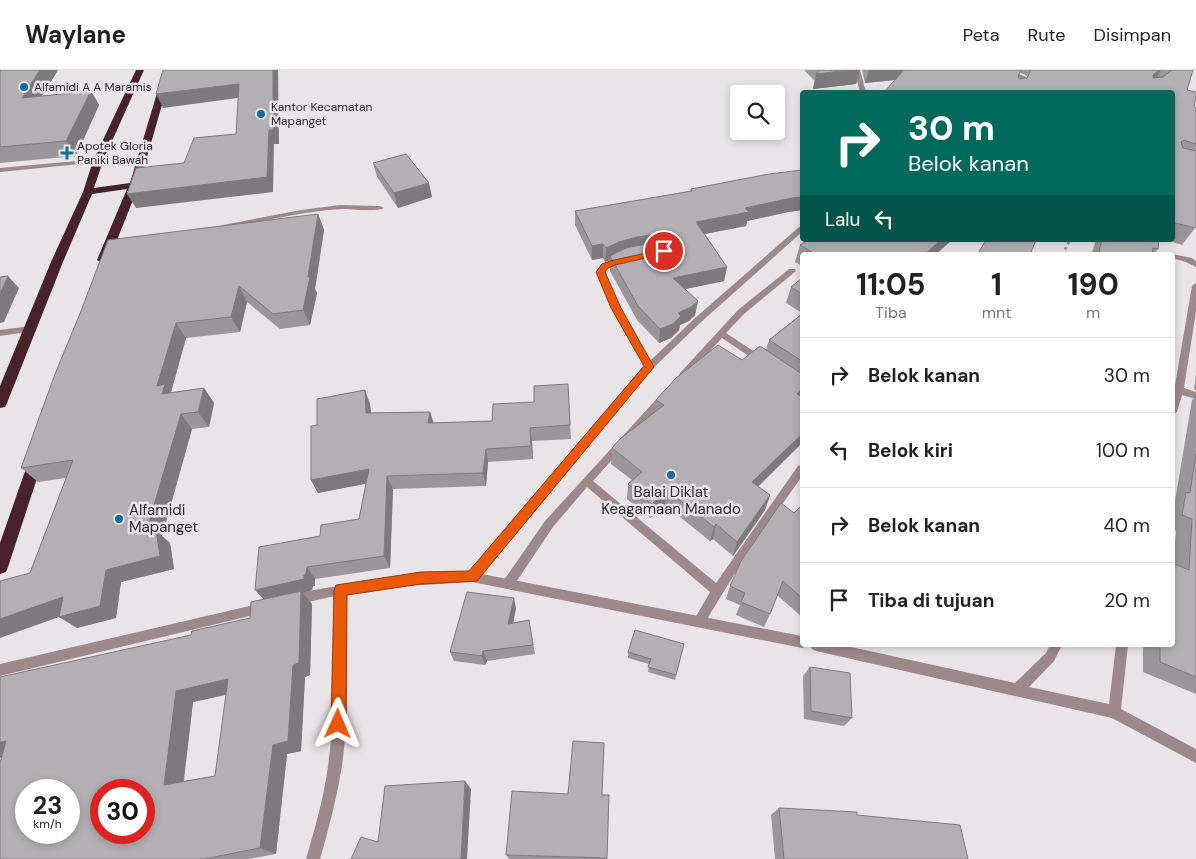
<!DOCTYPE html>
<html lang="id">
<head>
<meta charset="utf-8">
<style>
	body { margin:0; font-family:"DM Sans",sans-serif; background:#f2f2f2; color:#222; height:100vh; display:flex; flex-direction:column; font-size:19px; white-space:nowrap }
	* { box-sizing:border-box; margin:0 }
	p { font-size:16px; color:#767676 }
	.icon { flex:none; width:28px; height:28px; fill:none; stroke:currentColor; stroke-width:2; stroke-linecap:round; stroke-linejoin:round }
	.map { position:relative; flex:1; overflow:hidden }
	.details { position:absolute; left:800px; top:182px; width:375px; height:395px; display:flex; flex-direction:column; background:#fff; border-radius:5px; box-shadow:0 2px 8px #0003 }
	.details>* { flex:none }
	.hud { position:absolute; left:800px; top:20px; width:375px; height:152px; border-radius:5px; box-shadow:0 2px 8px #0003; background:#00695c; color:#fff; overflow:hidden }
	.controls { position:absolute; left:730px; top:15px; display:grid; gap:10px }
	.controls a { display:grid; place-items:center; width:55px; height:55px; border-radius:5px; background:#fff; box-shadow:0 2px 8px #0003; font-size:25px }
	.speed { position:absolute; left:15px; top:709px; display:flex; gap:10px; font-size:25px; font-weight:700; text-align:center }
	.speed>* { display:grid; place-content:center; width:65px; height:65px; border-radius:50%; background:#fff; box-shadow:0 2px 8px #0003; line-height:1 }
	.speed small { font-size:12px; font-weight:400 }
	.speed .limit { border:8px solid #d22; background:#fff; color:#111 }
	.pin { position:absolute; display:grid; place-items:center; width:42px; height:42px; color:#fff; margin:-21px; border:2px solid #fff; border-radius:50%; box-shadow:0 1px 5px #0007 }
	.me { position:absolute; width:55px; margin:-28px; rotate:1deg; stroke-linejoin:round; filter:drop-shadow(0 0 4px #0008) }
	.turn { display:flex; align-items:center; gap:18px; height:105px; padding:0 25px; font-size:22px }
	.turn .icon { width:65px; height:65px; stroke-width:2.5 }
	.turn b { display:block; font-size:35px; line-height:42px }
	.then { display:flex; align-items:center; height:48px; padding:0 25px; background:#0003; gap:10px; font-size:19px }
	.eta { display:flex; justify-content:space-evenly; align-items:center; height:85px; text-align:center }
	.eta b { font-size:30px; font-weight:700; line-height:35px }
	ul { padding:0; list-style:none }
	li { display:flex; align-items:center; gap:15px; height:75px; padding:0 25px; border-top:1px solid #e0e0e0 }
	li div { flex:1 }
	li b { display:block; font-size:19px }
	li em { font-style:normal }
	header { display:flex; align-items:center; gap:30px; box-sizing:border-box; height:70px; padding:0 25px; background:#fff; border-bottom:1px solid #e0e0e0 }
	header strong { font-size:24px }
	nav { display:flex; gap:28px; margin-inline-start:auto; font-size:18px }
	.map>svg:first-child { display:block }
</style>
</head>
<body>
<header>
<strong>Waylane</strong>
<nav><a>Peta</a><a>Rute</a><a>Disimpan</a></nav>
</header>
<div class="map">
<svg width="1196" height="789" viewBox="0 0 1196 789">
	<rect width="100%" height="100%" fill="#e9e4e7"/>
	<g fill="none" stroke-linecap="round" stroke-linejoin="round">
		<polyline stroke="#9a9698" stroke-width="2.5" stroke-dasharray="3 3" stroke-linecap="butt" points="1062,185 1070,170"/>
		<g fill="#9d888b" fill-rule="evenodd">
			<polygon points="789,199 795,199 796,201 744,244 726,263 765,289 766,291 765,293 759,293 722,268 686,307 680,307 679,305 680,303 738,240"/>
			<polygon points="30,256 33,257 33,261 0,266 0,260"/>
			<polygon points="665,322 670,325 668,327 593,411 716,513 798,396 802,395 802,406 740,495 704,554 700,556 696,554 694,550 710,522 587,417 553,457 512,518 508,519 504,518 502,514 504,510 545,451 662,323"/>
		</g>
		<g fill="#9d888b" fill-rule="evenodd">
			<polygon points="854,0 860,0 866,22 860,22"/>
			<polygon points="1002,0 1010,0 1026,7 1018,22 1012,22 1020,8"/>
			<polygon points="98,89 100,90 100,92 0,102 0,98"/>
			<path d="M340,135l40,1 4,2c-7,4 -33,1 -42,1 -40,2 -80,13 -119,20l-4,-2 4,-2 78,-15z"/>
			<path d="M799,157h3v5l-102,91 -54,52 -164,199 320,62v9l4,1 -4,2 -330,-66 -67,4 -58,8c-1,57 3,115 -5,172 -5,31 -13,62 -22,93h-14c9,-31 18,-62 22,-93 8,-56 5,-113 7,-170l-40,9 -4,-1 -2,-4 2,-4c13,-5 28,-7 41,-9 44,-9 91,-14 137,-15l175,-206 -32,-58 -15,-36 5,-8 20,-5 4,2 -18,7 -3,4 15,36 30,53 44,-42z"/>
			<polygon points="1172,184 1192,188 1196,191 1196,197 1186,192 1172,188 1172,185 1169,185"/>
			<polygon points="1196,213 1196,241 1184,318 1196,322 1196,329 1182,325 1177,342 1172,345 1174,322 1172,315 1175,315 1192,216"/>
			<polygon points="262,533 266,534 268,538 266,542 262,543 0,606 0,594"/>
			<polygon points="810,575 842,575 1015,613 1046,583 1050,575 1062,575 1054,591 1029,617 1109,634 1116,575 1128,575 1121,639 1196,679 1196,693 1112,648 816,581 812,579"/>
		</g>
		<g fill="#47222a" fill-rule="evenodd">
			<polygon points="136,0 144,0 103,91 94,118 130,113 164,0 172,0 139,115 109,190 103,194 97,190 127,119 92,124 63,192 7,333 5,337 0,338 0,316 51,192 83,122 93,91"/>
			<polygon points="37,381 42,383 44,387 8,497 6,502 0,504 0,473 30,387 32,383"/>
		</g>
	</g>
	<g fill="#9a969a" fill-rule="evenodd">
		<polygon points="0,0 58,0 42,26 91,21 99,35 76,86 0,93"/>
		<polygon points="804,0 860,0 856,14 813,19 815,11"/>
		<path d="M862,0h331l-6,20 7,17 2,1v117l-1,3 -13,17 -16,-5h6v-148l-276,-12 -31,3zM1020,3l8,3 -1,2 -8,1 -1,-2z"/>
		<polygon points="373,93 432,127 398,138 377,107"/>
		<polygon points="802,100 802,140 788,142 747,151 746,156 705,164 727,197 724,211 685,219 698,231 695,245 689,251 680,255 679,260 671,268 659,273 637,250 610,201 610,190 605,192 603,188 592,190 575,155 575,141 690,121 691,119"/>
		<polygon points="318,144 324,160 315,219 317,223 310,255 280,259 247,232 240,262 186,268 171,322 171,323 204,318 214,333 209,357 192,359 162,466 170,473 174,499 121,512 116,548 77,558 30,503 66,408 38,412 21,398 81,241"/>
		<polygon points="807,170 952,170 935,185 802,185 802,196 795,192 800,175"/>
		<polygon points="1096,170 1159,170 1158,179 1153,185 1091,185"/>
		<polygon points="802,208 802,243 786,233 791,217"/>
		<polygon points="802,244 802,373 758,417 770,425 765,440 733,486 713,469 710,471 665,435 650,448 627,429 628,414 632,410 611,394 612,378 655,342 656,330 742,290 766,280 769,270"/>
		<polygon points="1196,304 1196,320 1194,319"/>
		<path d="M568,314l3,55 -39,2 1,18 -45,3 -2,24 -93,3 -3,79 -75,11v7h-2l-1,4 -9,3 9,11 -2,71 -5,2 -4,74 -14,3 -11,100 -28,5h-248l191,-224 59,-17 14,-19 56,-63 39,-17 7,-36 -48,10 -7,-13 6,-55 53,-21 1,9 59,-1 4,11 58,-2 42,-19zM226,625l-11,81 -31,5 9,-79z"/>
		<polygon points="1196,326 1196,624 1143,602 1143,575 1172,575 1173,494 1176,461 1172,460 1172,433 1175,431 1192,330"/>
		<polygon points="802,435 802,547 777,525 770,544 764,557 736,545 740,535 726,529 730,516"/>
		<polygon points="516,538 513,553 529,550 535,584 487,591 485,595 454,591 450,582"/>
		<polygon points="684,574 675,610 648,602 649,594 628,588 628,582"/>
		<polygon points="810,597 852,648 844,656 804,649 803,606"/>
		<polygon points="602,725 609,725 607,789 509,789 506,785"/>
		<polygon points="779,738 857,745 968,789 775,789 771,745"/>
	</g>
	<g fill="#7d7a7d">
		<polygon points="40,0 58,0 31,43 22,28"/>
		<polygon points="273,0 278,0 279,74 274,74 273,122 136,138 127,124 269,60"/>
		<polygon points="850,0 860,0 856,14 813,19 816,4"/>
		<polygon points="869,0 907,0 904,9 865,13"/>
		<polygon points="1159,0 1161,0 1154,12 1153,5"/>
		<polygon points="239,14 245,27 163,38 156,24"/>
		<polygon points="91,21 99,35 76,86 66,71"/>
		<polygon points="429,113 432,127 398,138 394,123"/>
		<polygon points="802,127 802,140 788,142 747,151 746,156 694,166 696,152 745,138 792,128"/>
		<polygon points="318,144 324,160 315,219 317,223 310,255 303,240"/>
		<polygon points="665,163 664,177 610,186 610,190 605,192 606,178 619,172 637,167"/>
		<polygon points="941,170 952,170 935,185 924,185"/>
		<polygon points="603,174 603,188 592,190 592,176"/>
		<polygon points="727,197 724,211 671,222 673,208"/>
		<polygon points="8,206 19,218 4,252 0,253 0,224"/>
		<polygon points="239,216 247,232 240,262 231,247"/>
		<polygon points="698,231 695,245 689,251 680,255 679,260 671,268 659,273 660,259 678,243"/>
		<polygon points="176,253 186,268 171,322 176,330 174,339 157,316"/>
		<polygon points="204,318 214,333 209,357 198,342"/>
		<polygon points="802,319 802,330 797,324"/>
		<polygon points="365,320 370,334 372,357 366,343"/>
		<polygon points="430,342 434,356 428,353"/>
		<polygon points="181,344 192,359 162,466 170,473 174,499 121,512 116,548 77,558 59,547 0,568 0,549 106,500 146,462"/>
		<polygon points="530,358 532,371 533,389 531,376"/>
		<polygon points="802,364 802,373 747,427 752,412"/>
		<polygon points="486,379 488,392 486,416 483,403"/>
		<polygon points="369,399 375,412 318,423 311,410"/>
		<polygon points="387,406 393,419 390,498 384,486"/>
		<polygon points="667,420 665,435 650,448 652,434"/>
		<polygon points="770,425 765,440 733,486 737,472"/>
		<polygon points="716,454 713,469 710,471 714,457"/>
		<polygon points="307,497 315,509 315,516 313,516 312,520 303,523 312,534 310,605 305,607 301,681 287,684 276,784 260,778 265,531 255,520 304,505"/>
		<polygon points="514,528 516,538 511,564 508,554"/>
		<polygon points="483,581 487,591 485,595 482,586"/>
		<polygon points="228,609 242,621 193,632 182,722 164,715 176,621"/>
		<polygon points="6,671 31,680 0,688 0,672"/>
		<polygon points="465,711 471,719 467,789 461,789"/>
	</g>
	<g fill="#b3afb3" stroke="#7d7a7d" fill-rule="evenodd">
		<polygon points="0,0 40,0 22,28 91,21 66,71 0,77"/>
		<polygon points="163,0 273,0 273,60 269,60 267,107 127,124 136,98 184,93 194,68 236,64 239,14 156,24"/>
		<polygon points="820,0 850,0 816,4"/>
		<polygon points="904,0 1021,0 1018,6 1019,9 1027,8 1031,0 1159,0 1153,5 1153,8 1163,7 1172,0 1193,0 1187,20 1196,22 1196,27 1194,37 1196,38 1196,74 1184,70 1181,72 1183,78 1196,81 1196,155 1195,158 1172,152 1172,22 884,22"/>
		<polygon points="406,84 429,113 394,123 373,93"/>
		<polygon points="802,100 802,127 792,128 745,138 749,142 696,152 727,197 673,208 698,231 691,237 678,243 681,246 673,254 660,259 638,236 610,186 626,178 666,170 671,166 665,163 637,167 619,172 606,178 603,174 592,176 575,141 692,121 691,119 769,104"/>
		<polygon points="318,144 308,207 310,207 303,240 273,244 239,216 231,247 176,253 157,316 165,314 162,324 204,318 198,342 181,344 146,462 156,460 160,486 106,500 100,536 59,547 63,527 0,549 0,511 30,503 73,390 21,398 55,304 81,241 108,170"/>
		<polygon points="807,170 941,170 924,185 817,185 800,175"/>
		<polygon points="986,170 1036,170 1031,182 1040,185 977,185"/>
		<polygon points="1102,170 1159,170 1158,179 1153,178 1152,185 1098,185"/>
		<polygon points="8,206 0,224 0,207"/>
		<polygon points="802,208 802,224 791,217"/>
		<polygon points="802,244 802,291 769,270"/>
		<polygon points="718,275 742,290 760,276 802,304 802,319 797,324 802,327 802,364 752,412 770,425 737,472 716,454 714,457 667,420 652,434 628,414 642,402 612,378 620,369 664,335 656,330 676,308"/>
		<polygon points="568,314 570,355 530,358 531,376 486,379 483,403 387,406 384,486 307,497 306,504 304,505 304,509 255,520 259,477 320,466 321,455 359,449 369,399 311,410 311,356 317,355 317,329 365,320 366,343 430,342 428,353 492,351 493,334 534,332 534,316"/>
		<polygon points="1196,384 1196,607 1160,592 1160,575 1172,575 1172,493 1189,500 1192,449 1182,445 1186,422 1190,423"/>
		<polygon points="781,433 794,443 802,435 802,528 783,511 770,544 741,532 745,523 730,516 741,491"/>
		<path d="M301,521l-2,72 -6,2 -5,76 -15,4 -13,103 -56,11h-204v-96l6,-22 -6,1v-65l191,-42 1,-4 58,-13 1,-16zM228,609l-13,97 -51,9 12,-94zM26,720h43v42h-43zM101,720h43v42h-43z"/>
		<polygon points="467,522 514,528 508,554 529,550 533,575 483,581 482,586 450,582"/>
		<polygon points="635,560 684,574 676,605 648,597 651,589 628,582"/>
		<polygon points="810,597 850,603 852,648 811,641"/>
		<polygon points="573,671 604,673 602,725 609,725 607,788 506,785 512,721 568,724"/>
		<polygon points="465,711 461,789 351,789 361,767 378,772 385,716"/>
		<polygon points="779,738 857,742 857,745 960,755 968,789 784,789"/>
	</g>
	<polygon fill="#ea580c" stroke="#983908" points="664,179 668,181 667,183 615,195 608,198 605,202 621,238 654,297 477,511 421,514 347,525 346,654 344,659 338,662 333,659 331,654 334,520 336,515 421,502 469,501 644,296 611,238 596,202 602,194 610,191"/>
	<g fill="#156d9d" stroke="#e9e4e7" stroke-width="2">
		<circle cx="24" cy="17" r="5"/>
		<circle cx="261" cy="44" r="5"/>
		<path d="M64.5 75.5h5v5h5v5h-5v5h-5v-5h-5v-5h5z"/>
		<circle cx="671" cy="405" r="5"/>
		<circle cx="119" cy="449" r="5"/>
	</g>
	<g text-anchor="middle" stroke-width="5" stroke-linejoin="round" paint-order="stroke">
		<g font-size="12" fill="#2c2a2b" stroke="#e9e4e7" text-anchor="start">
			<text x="34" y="21">Alfamidi A A Maramis</text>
			<text x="271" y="41">Kantor Kecamatan<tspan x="271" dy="14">Mapanget</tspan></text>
			<text x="77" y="80">Apotek Gloria<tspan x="77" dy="14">Paniki Bawah</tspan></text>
		</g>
		<g font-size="15" fill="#2c2a2b" stroke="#e9e4e7">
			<text x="671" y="427">Balai Diklat<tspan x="671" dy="17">Keagamaan Manado</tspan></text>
			<text x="129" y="445" text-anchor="start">Alfamidi<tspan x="129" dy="17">Mapanget</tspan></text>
		</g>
	</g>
</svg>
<div class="controls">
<a><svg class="icon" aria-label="search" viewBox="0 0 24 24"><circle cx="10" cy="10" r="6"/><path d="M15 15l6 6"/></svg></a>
</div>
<div class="speed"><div>23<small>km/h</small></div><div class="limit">30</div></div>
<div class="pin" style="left:664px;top:181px;background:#d93025"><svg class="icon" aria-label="arrive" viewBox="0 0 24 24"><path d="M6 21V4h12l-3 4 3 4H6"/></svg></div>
<svg class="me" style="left:338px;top:654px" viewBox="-20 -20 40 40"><path d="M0-17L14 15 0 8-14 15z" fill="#ea580c" stroke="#fff" stroke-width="4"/></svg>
<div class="hud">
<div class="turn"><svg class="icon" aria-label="right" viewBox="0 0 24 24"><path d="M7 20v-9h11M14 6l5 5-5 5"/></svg><div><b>30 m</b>Belok kanan</div></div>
<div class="then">Lalu<svg class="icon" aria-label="left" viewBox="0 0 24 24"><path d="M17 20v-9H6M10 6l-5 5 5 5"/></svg></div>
</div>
<section class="details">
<div class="eta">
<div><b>11:05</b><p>Tiba</p></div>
<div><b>1</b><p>mnt</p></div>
<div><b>190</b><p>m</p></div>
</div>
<ul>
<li><svg class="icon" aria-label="right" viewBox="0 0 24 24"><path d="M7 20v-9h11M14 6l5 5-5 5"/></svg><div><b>Belok kanan</b></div><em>30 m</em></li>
<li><svg class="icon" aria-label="left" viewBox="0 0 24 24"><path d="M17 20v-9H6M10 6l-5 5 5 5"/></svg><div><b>Belok kiri</b></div><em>100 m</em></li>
<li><svg class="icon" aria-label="right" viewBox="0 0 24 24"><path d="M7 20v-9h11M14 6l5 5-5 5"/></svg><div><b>Belok kanan</b></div><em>40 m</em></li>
<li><svg class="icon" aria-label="arrive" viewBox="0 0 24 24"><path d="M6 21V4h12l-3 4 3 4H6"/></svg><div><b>Tiba di tujuan</b></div><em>20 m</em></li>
</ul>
</section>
</div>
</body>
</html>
